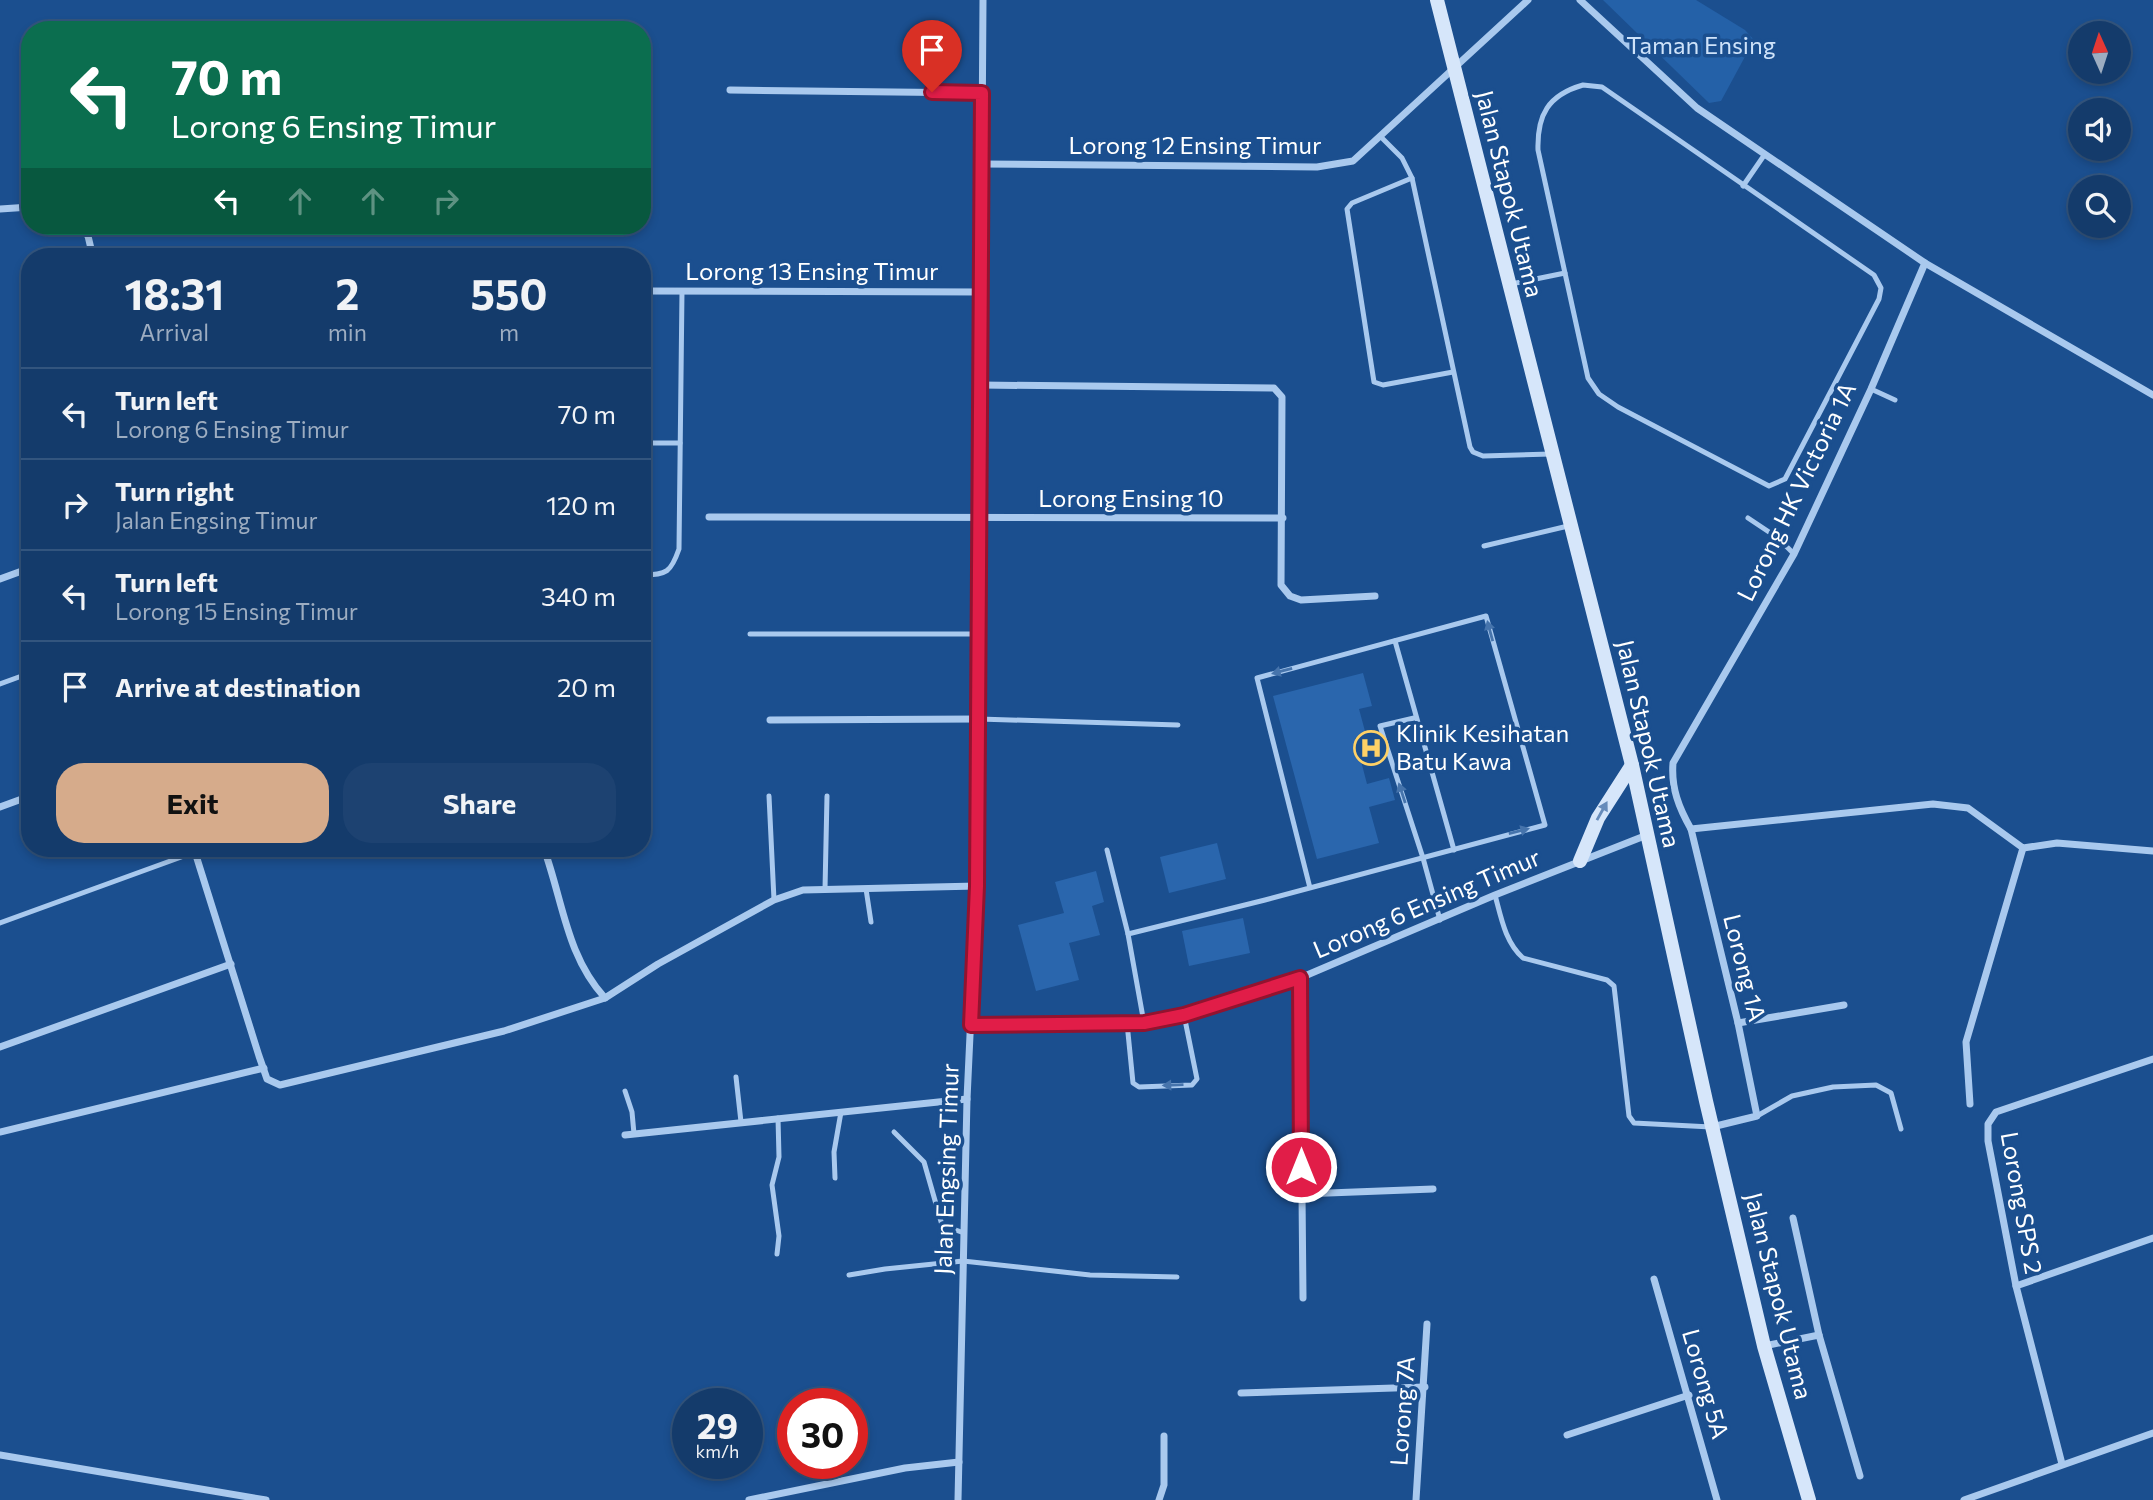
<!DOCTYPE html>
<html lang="en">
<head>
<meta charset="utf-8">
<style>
	body { margin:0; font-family:Commissioner,sans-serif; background:#1d4271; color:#f1f3f6; height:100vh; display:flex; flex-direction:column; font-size:26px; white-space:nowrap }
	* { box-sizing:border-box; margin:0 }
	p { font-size:23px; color:#9dadc1 }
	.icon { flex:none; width:38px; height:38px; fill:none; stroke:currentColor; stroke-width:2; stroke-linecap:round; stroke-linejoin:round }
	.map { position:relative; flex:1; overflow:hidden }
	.side { position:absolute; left:21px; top:248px; width:630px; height:609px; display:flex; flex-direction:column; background:#143b6b; border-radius:28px; box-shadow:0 4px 10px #0003,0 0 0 2px #33557e }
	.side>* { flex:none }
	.guide { position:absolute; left:21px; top:21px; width:630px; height:214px; border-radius:28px; box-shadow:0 4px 10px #0003,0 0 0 2px #33557e; background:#0b6e4f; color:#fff; overflow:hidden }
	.needle { width:46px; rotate:357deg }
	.buttons { position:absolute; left:2068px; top:21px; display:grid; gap:14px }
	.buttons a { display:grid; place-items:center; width:63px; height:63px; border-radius:50%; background:#143b6b; box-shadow:0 4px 10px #0003,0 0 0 2px #33557e; font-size:35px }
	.speed { position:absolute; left:672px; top:1388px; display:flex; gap:14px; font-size:35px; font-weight:700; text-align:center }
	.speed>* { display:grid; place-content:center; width:91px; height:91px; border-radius:50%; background:#143b6b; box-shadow:0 4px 10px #0003,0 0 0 2px #33557e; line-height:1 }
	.speed small { font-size:18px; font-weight:400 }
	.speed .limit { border:10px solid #d22; background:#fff; color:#111 }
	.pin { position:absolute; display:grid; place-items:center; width:60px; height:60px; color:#fff; margin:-72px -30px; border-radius:50% 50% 50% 0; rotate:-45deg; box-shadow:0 0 7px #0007 }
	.pin .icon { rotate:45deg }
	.me { position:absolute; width:77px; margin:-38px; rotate:0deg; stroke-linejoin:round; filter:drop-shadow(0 0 5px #0008) }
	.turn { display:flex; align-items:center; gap:24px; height:147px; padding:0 35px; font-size:32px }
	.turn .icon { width:91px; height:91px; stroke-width:2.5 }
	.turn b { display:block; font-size:49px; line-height:60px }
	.lanes { display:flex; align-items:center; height:66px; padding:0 35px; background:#0003; justify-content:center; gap:35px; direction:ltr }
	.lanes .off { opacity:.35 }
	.eta { display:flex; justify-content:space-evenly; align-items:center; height:119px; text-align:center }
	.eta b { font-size:42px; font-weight:700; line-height:49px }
	.button { display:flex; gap:14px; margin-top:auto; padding:14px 35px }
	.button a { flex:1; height:80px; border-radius:28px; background:#d6ab8b; color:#111; font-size:28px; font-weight:700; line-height:80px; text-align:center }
	.button a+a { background:#1d4271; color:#f1f3f6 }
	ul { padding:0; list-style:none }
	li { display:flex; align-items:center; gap:21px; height:91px; padding:0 35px; border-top:2px solid #33557e }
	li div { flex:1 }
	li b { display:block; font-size:26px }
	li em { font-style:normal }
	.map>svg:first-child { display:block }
</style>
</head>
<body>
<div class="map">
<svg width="2153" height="1500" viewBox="0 0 2153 1500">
	<rect width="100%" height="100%" fill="#1b4f8f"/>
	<polygon fill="#2461a8" points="1603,0 1696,0 1745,30 1754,40 1721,101 1709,103"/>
	<g fill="#2a66ad">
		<polygon points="1363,673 1372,706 1359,709 1366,735 1355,738 1367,784 1389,778 1395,800 1369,807 1379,843 1317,859 1273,696"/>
		<polygon points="1217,843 1226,879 1169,893 1160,857"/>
		<polygon points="1096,871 1104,902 1092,906 1100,935 1069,943 1079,980 1036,991 1018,925 1064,913 1055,882"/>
		<polygon points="1243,918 1250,953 1189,966 1182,931"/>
	</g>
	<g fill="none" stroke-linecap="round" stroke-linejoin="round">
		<g stroke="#a9c9ee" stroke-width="5">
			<path d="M1583,85l19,2 272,188 7,13 -2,11 -94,180 -16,7 -151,-79 -19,-13 -11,-16 -50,-228c-1,-35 10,-55 45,-65z"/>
			<polyline points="1381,137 1402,158 1412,178 1470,447 1473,452 1483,456 1551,454"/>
			<polyline points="1412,178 1352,203 1347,209 1374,382 1383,385 1453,372"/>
			<polyline points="1743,186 1765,154"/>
			<polyline points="1511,284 1565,273"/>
			<polyline points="1871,389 1895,400"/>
			<polyline points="642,443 680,443"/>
			<polyline points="1748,518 1778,538 1794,554"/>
			<polyline points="1484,546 1568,526"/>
			<path d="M642,575c25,0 29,-3 37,-26l3,-258"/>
			<polyline points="750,634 979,634"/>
			<polyline points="1395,641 1454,850"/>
			<polyline points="0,684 30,673"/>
			<polyline points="1414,718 1380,726 1423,858 1440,920"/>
			<polyline points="979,719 1178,725"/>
			<polyline points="769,796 774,900"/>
			<polyline points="1107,850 1128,934 1144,1023"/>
			<polyline points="825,889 827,796"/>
			<polyline points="866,889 871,922"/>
			<path d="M1495,895c6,22 10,47 28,63l84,22 7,6 15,130 5,7 77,4"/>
			<polyline points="0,923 195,852"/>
			<polyline points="1128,934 1265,900 1545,825 1486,616 1257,678 1310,888"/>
			<polyline points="1127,1023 1133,1083 1139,1087 1192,1085 1197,1079 1184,1015"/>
			<polyline points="736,1077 741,1122"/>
			<polyline points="625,1091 632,1112 634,1134"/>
			<polyline points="1757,1116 1792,1096 1833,1087 1876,1085 1891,1093 1901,1129"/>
			<polyline points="894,1132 924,1162 942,1225 964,1233"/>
			<polyline points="835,1178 834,1152 841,1112"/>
			<polyline points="777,1254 779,1236 772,1185 779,1157 778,1118"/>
			<polyline points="849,1275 885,1269 963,1261 1090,1275 1177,1277"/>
		</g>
		<g stroke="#a9c9ee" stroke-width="7">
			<polyline points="1580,0 1697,108 1925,263 2153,395"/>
			<polyline points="730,90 982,93"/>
			<polyline points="982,164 1317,167 1353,161 1528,0"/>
			<polyline points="0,209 30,207"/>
			<polyline points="80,226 88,236 93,257"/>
			<path d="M1925,263l-54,126 -77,165 -121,209c-2,25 6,45 18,66l242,-25 35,4 55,40 34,-5 96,8"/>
			<polyline points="642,291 981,292"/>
			<polyline points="981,385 1274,388 1282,397 1281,585 1290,596 1301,600 1375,596"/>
			<polyline points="709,517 1283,518"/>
			<polyline points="0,579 30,568"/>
			<polyline points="770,720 979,719"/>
			<polyline points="0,807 30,796"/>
			<polyline points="1691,829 1738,1023 1757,1116 1712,1127"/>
			<polyline points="194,849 259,1056 267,1079 280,1085 504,1031 605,998"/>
			<path d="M544,849c19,52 22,106 61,149l53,-34 116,-64 29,-10 174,-4"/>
			<polyline points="1300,978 1302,1194 1433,1189"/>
			<polyline points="1738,1023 1844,1005"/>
			<polyline points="971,1025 1144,1023 1184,1015 1300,978 1495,895 1647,835"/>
			<polyline points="0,1047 231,964"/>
			<polyline points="1970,1104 1966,1042 2023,848"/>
			<polyline points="0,1132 264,1068"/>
			<polyline points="625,1135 967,1099"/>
			<polyline points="1302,1194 1303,1298"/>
			<polyline points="1793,1218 1819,1335 1860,1476"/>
			<polyline points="1654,1279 1717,1500"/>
			<polyline points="2016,1286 2153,1238"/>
			<polyline points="1764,1346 1819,1335"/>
			<polyline points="1241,1393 1425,1387"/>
			<polyline points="1567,1435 1689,1395"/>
			<polyline points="0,1455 266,1500"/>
			<polyline points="2062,1464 2016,1286 1988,1141 1988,1124 1996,1112 2153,1059"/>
			<polyline points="749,1500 905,1468 959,1462"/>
			<polyline points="958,1500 967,1099 977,886 983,0"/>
			<polyline points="1159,1500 1164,1485 1164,1436"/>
			<polyline points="1416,1500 1427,1324"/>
			<polyline points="1964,1500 2153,1433"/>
		</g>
		<g stroke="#d6e6fa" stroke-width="14">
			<polyline points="1437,0 1632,765 1706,1101 1764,1346 1809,1500"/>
			<polyline points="1580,861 1598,818 1632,765"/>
		</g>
	</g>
	<defs><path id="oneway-solid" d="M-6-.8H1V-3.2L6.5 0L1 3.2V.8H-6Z" transform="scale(1.75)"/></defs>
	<g fill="#4674ac">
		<use href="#oneway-solid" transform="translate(1490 631) rotate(-105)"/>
		<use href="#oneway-solid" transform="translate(1282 671) rotate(165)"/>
		<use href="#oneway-solid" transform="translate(1402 793) rotate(-108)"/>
		<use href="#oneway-solid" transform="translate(1519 831) rotate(-14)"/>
		<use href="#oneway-solid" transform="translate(1173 1085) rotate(178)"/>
	</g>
	<use fill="#668bba" href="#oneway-solid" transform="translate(1602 811) rotate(-61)"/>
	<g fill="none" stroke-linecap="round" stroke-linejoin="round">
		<g stroke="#92132f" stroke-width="18">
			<polyline id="route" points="932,92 982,93 977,886 971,1025 1144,1023 1184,1015 1300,978 1301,1167"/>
		</g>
		<use href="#route" stroke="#e11d48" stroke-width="12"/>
	</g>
	<defs>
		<g id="hospital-ring" transform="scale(1.75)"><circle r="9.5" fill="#1b4f8f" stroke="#ffd166" stroke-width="1.5"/><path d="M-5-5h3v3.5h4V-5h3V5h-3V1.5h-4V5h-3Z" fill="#ffd166"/></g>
	</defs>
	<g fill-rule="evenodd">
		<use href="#hospital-ring" x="1371" y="748"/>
	</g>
	<g text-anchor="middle" stroke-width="7" stroke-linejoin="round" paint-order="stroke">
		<g font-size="24" fill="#cfe3fa" stroke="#1b4f8f">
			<text x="1701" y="54">Taman Ensing</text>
		</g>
		<g font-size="24" fill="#fff" stroke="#1b4f8f">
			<text x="1195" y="154">Lorong 12 Ensing Timur</text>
			<text transform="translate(1509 194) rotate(76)" y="8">Jalan Stapok Utama</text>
			<text x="812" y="280">Lorong 13 Ensing Timur</text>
			<text transform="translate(1797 492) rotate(-64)" y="8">Lorong HK Victoria 1A</text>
			<text x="1131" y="507">Lorong Ensing 10</text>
			<text transform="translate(1648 744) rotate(77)" y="8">Jalan Stapok Utama</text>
			<text transform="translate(1427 904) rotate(-23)" y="8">Lorong 6 Ensing Timur</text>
			<text transform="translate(1744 968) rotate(76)" y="8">Lorong 1A</text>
			<text transform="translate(947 1169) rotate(-88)" y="8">Jalan Engsing Timur</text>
			<text transform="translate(2021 1203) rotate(80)" y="8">Lorong SPS 2</text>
			<text transform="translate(1778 1296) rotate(76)" y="8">Jalan Stapok Utama</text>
			<text transform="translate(1705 1384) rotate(74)" y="8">Lorong 5A</text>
			<text transform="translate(1403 1411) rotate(-86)" y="8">Lorong 7A</text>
		</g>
		<g font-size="24" fill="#fff" stroke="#1b4f8f" text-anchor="start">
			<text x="1396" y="742">Klinik Kesihatan<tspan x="1396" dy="28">Batu Kawa</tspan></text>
		</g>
	</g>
</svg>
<div class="buttons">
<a><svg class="needle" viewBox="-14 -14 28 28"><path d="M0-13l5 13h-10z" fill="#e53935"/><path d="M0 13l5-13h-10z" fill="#9dadc1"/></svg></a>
<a><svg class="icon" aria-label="sound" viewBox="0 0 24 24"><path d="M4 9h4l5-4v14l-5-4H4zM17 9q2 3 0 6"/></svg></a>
<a><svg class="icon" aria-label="search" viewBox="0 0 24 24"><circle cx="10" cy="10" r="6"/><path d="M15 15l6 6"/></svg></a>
</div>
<div class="speed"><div>29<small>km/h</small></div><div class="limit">30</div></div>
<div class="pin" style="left:932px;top:92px;background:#d93025"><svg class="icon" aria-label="arrive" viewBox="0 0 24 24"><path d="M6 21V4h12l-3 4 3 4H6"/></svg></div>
<svg class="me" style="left:1301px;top:1167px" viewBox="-20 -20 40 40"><circle r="17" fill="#e11d48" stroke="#fff" stroke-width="3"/><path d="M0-11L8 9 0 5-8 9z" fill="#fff"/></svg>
<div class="guide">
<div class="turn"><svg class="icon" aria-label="left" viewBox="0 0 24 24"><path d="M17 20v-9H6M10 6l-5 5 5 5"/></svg><div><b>70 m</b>Lorong 6 Ensing Timur</div></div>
<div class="lanes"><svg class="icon" aria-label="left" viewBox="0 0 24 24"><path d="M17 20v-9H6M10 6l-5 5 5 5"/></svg><svg class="icon off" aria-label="ahead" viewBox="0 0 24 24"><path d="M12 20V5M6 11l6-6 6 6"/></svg><svg class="icon off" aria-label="ahead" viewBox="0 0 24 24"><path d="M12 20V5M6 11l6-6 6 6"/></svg><svg class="icon off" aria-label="right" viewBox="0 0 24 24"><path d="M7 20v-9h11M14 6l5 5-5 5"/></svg></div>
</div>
<section class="side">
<div class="eta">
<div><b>18:31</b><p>Arrival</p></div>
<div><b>2</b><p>min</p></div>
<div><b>550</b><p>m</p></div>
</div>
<ul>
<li><svg class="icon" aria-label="left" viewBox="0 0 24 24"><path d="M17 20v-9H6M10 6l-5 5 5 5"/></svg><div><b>Turn left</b><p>Lorong 6 Ensing Timur</p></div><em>70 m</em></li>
<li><svg class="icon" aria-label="right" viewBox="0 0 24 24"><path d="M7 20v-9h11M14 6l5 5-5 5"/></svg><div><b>Turn right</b><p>Jalan Engsing Timur</p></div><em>120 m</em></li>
<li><svg class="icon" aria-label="left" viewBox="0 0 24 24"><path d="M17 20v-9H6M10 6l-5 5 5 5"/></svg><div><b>Turn left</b><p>Lorong 15 Ensing Timur</p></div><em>340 m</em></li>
<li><svg class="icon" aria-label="arrive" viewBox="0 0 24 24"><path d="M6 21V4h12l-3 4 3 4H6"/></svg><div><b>Arrive at destination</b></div><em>20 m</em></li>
</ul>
<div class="button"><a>Exit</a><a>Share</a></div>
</section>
</div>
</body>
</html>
